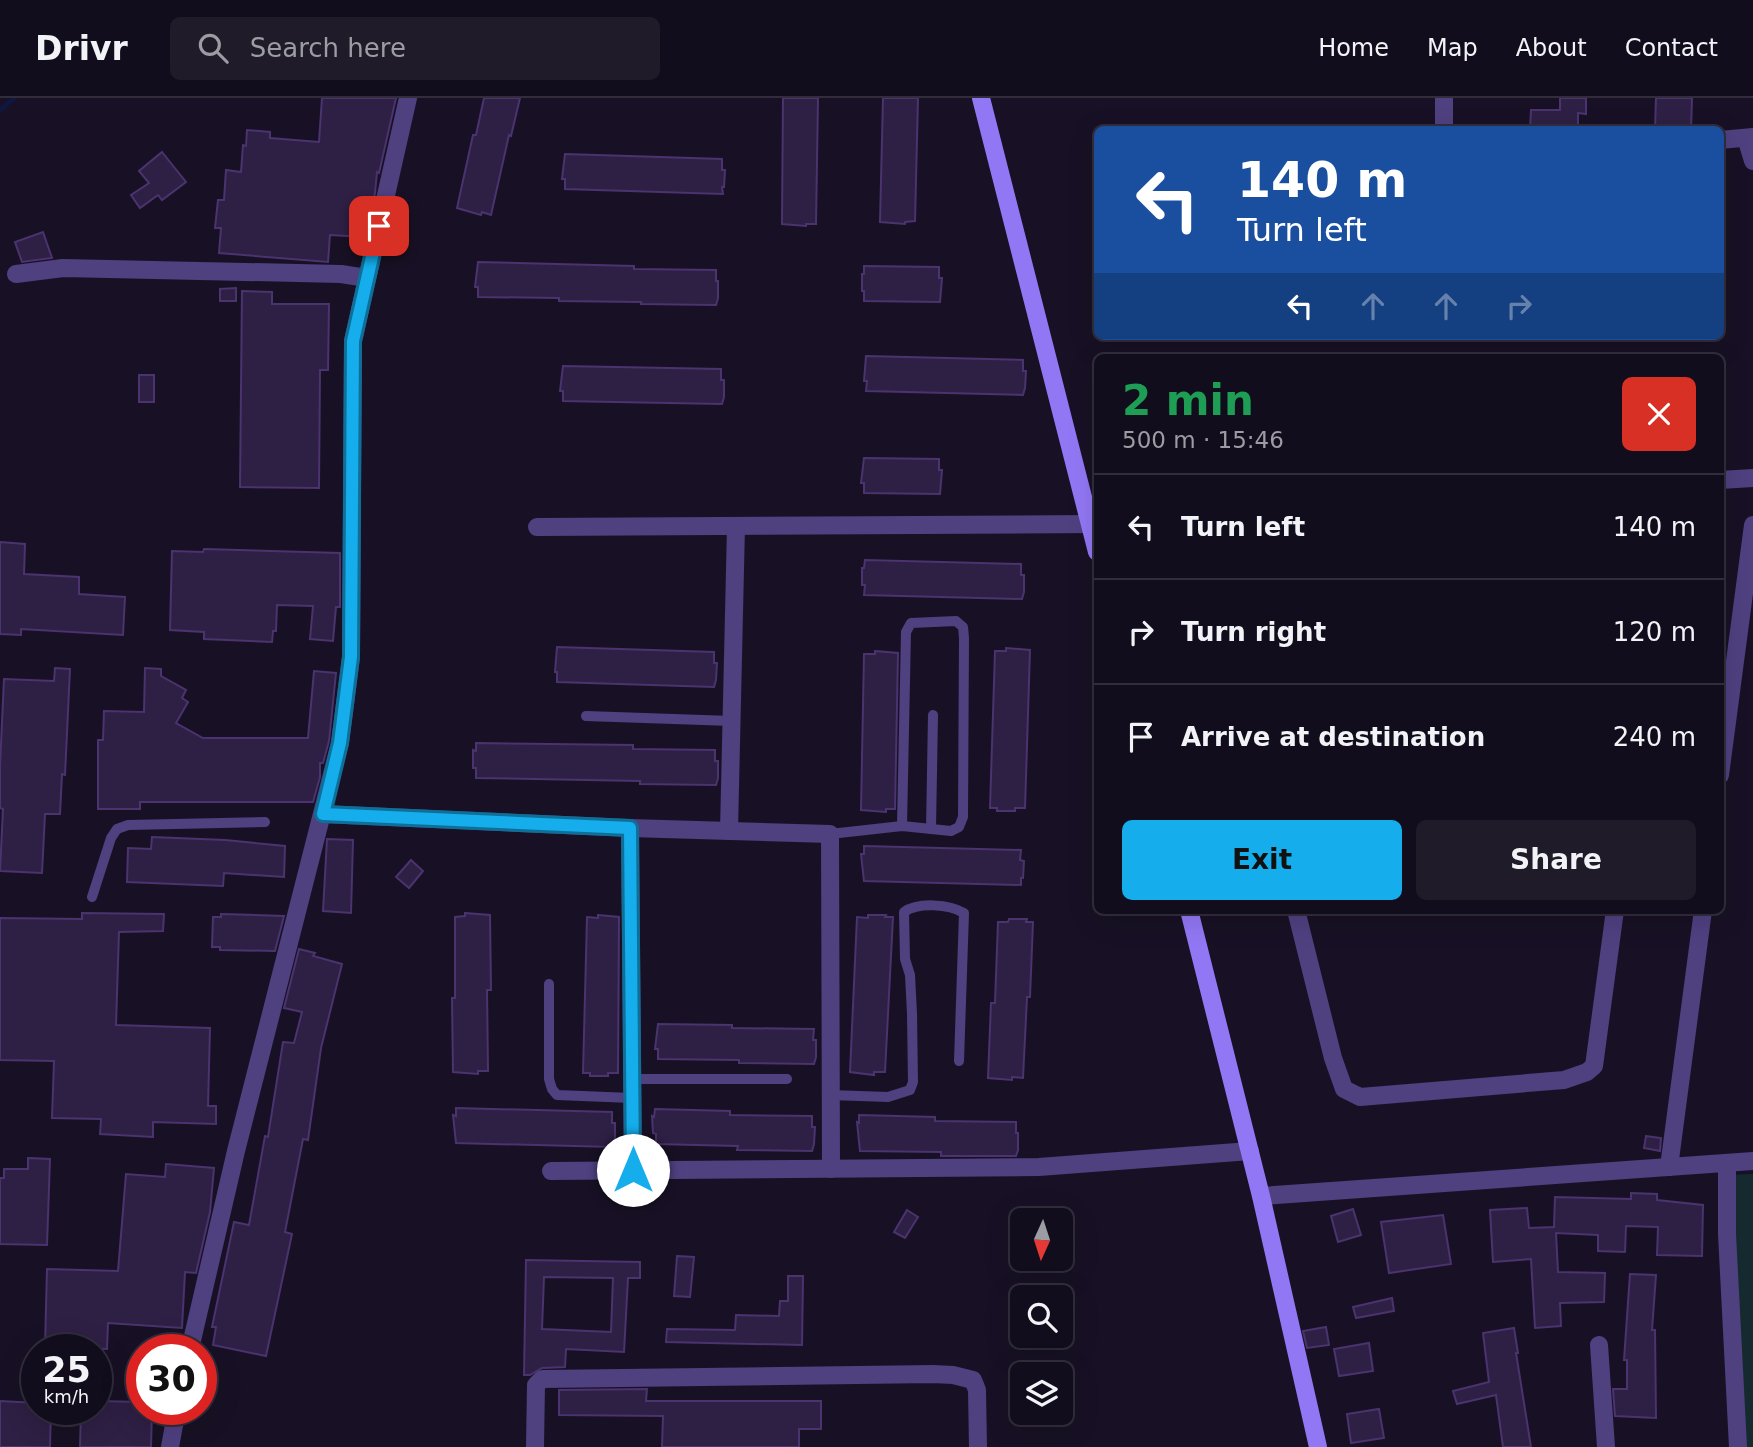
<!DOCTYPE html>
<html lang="en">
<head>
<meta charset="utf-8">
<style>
	body { margin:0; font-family:"DejaVu Sans",sans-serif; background:#1f1b29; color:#f1f3f6; height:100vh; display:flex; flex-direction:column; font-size:26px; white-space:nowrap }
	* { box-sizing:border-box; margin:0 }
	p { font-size:23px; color:#9c9ca3 }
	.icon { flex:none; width:38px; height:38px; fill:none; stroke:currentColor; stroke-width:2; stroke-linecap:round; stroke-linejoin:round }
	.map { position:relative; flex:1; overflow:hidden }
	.drawer { position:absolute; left:1094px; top:256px; width:630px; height:560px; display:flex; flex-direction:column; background:#120d1c; border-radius:10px; box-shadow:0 7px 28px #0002,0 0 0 2px #312d3b }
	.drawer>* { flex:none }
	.hud { position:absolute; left:1094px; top:28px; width:630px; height:214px; border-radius:10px; box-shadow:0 7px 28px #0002,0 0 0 2px #312d3b; background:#1a4fa0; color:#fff; overflow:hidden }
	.needle { width:46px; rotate:183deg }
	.controls { position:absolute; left:1010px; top:1110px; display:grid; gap:14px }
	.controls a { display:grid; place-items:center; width:63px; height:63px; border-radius:10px; background:#120d1c; box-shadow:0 7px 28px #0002,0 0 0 2px #312d3b; font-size:35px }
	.speed { position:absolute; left:21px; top:1236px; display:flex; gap:14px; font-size:35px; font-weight:700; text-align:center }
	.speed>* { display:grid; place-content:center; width:91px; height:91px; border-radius:50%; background:#120d1c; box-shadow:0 7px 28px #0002,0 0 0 2px #312d3b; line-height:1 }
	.speed small { font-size:18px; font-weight:400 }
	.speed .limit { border:10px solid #d22; background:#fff; color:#111 }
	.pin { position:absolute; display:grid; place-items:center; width:60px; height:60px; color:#fff; margin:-30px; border-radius:14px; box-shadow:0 4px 10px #0006 }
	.me { position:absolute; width:77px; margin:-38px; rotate:0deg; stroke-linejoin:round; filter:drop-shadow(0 0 5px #0008) }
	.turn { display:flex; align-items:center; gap:24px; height:147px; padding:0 28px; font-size:32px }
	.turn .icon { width:91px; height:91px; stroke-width:2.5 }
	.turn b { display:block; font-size:49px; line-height:60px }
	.lanes { display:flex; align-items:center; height:66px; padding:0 28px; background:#0003; justify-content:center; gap:35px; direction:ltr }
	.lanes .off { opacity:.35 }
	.round { display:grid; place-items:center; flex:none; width:74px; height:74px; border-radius:10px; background:#1f1b29 }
	.headline { display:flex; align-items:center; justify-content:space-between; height:119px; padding:0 28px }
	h1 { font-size:42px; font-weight:600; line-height:52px; color:#1e9e55 }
	.action { display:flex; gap:14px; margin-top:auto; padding:14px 28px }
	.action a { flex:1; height:80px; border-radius:10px; background:#15adec; color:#111; font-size:28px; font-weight:600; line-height:80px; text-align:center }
	.action a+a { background:#1f1b29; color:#f1f3f6 }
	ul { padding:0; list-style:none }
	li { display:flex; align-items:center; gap:21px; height:105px; padding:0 28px; border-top:2px solid #312d3b }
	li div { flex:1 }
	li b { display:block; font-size:26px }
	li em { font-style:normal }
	header { display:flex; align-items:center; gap:42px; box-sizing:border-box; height:98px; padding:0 35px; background:#120d1c; border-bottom:2px solid #312d3b }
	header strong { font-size:33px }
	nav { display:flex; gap:38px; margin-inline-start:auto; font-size:24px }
	.search { width:490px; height:63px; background:#1f1b29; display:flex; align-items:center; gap:18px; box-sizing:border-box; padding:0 24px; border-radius:10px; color:#9c9ca3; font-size:26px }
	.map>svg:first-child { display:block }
</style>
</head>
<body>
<header>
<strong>Drivr</strong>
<div class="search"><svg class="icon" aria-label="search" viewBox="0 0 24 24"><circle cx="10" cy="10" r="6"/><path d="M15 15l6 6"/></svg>Search here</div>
<nav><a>Home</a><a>Map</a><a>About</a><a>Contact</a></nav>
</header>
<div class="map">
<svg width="1753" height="1349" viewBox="0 0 1753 1349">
	<rect width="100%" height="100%" fill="#181125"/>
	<polygon fill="#152a2f" points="1753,1076 1753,1349 1741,1349 1729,1077"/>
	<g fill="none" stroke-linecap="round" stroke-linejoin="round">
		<polyline stroke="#0f1741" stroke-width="5" points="0,12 14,0"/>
	</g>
	<g fill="#2e1f44" stroke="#4a336e" stroke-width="2" fill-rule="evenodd">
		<polygon points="322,0 396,0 379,75 377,74 375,95 365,139 330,137 328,164 219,155 221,130 215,130 218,102 224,102 226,72 241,74 243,47 246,48 247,32 270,34 270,40 319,44"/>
		<polygon points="484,0 520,0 511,38 509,37 491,117 482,114 481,117 457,110 473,37 476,37"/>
		<polygon points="783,0 818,0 816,126 806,126 806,128 782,126"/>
		<polygon points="883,0 918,0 915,123 905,124 905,126 880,124"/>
		<polygon points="1560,0 1586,0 1586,16 1578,15 1578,32 1530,32 1531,12 1560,12"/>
		<polygon points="1656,0 1692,0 1691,32 1655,32"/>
		<polygon points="162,54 186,84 162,102 158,97 140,110 131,97 149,85 139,73"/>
		<polygon points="565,56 722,61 722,72 725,72 724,89 722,89 723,96 565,91 565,81 562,81"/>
		<polygon points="43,134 52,160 22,164 15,144"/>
		<polygon points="478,164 634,168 634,171 716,172 716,183 718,183 718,200 716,207 641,206 641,204 559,203 559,200 478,199 478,189 475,189"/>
		<polygon points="864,168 939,169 939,180 942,180 940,204 864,203 864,193 862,193 862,176 864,176"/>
		<polygon points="236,190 236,203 220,203 220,191"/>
		<polygon points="242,193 272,194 272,206 329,206 328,272 320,272 319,390 240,389"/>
		<polygon points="866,258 1023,262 1023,273 1026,273 1025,290 1023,297 866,293 867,283 864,283"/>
		<polygon points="563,268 721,271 721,282 724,282 724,299 722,306 563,303 563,293 560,293"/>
		<rect x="139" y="277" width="15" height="27"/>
		<polygon points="864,360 939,361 939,372 942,372 940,396 864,395 864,385 861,385"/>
		<polygon points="0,444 25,446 24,476 79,479 79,496 125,499 123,537 21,531 21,537 0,536"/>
		<polygon points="204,451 340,455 340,509 336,509 333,543 310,541 313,508 277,507 276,533 273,533 272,544 204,541 204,534 170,532 172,453 203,454"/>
		<polygon points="865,462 1021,466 1021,477 1024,477 1024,494 1022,501 864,497 865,487 862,487 862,470 864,470"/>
		<polygon points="557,549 714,554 714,565 717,565 716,582 714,589 557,584 557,574 555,574"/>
		<polygon points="1006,550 1030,552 1025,710 1015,710 1015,713 997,713 997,710 990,710 995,553 1006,553"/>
		<polygon points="875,553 898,555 895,711 886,711 886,714 861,712 864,556 875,556"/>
		<polygon points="55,570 70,571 65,677 62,676 60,716 45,716 42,775 0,773 3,711 0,710 0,668 4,581 54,583"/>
		<polygon points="145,570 161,571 161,578 186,592 182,600 188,604 176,625 203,640 308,640 314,573 336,575 329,643 323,665 320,665 320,679 313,704 140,704 140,711 98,711 98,642 103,642 104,613 144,614"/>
		<polygon points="476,645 633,647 633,651 715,652 715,663 718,663 718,680 716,687 640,686 640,683 476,680 476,670 473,670 473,652 476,653"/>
		<polygon points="152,739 225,742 285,748 284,779 224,775 223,788 127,784 128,750 151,751"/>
		<polygon points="327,741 353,742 351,815 323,813"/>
		<polygon points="864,748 1021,752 1020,762 1024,763 1023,780 1021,780 1021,787 864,783 861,756 864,756"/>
		<polygon points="411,762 423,773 409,790 396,779"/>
		<polygon points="82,815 164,816 163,833 119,834 116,927 210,930 208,1008 216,1008 216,1026 153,1024 153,1039 100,1036 101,1021 52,1020 54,963 0,962 0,820 82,821"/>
		<polygon points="465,815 490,817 491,892 487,892 488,973 478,973 478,976 453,974 452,900 455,900 455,819 465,818"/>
		<polygon points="221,816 284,818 275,853 220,852 220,849 212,849 213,819 221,819"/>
		<polygon points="598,817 619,819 618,975 608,975 608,978 590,978 590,975 583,975 587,819 598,820"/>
		<polygon points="868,817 886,817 885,819 893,819 885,974 874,974 874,977 850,974 857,819 868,820"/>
		<polygon points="1009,821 1027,821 1026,824 1033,824 1030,899 1027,899 1023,980 1012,979 1012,982 988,980 991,905 995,905 998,824 1008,824"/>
		<polygon points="299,851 315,855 313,858 342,866 321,950 308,1042 303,1041 285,1134 292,1136 266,1258 213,1247 216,1229 212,1229 234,1124 249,1127 265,1038 268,1039 283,944 294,945 302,914 284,910"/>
		<polygon points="658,926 732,927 732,930 814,931 813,942 816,942 816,959 814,966 739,965 739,962 658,961 658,951 655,951"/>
		<polygon points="456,1010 612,1014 612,1025 615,1025 615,1042 613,1049 456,1045 453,1017 456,1018"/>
		<polygon points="655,1011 730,1013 730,1017 812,1018 812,1029 815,1029 814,1046 812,1053 737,1052 738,1048 656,1046 656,1036 653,1035 652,1018 654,1019"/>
		<polygon points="859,1017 935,1019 935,1023 1016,1024 1016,1035 1018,1035 1018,1052 1016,1058 941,1058 941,1054 860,1053 857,1024 859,1025"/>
		<polygon points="1646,1038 1661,1040 1660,1053 1644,1050"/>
		<polygon points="28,1060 50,1061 47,1147 0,1146 0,1080 4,1080 4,1071 28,1071"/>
		<polygon points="166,1066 214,1070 210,1114 196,1175 185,1174 182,1230 108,1225 107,1251 45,1249 47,1171 118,1173 126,1076 165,1079"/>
		<polygon points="1631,1095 1657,1096 1657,1102 1703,1107 1702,1158 1657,1157 1658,1129 1626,1128 1625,1154 1598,1153 1598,1137 1556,1135 1558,1174 1605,1175 1604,1204 1560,1205 1561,1228 1535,1230 1531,1161 1493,1164 1490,1112 1527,1110 1529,1130 1554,1129 1555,1099 1631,1101"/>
		<polygon points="1353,1111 1361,1137 1338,1144 1331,1118"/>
		<polygon points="907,1112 918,1119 905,1140 894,1134"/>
		<polygon points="1443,1117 1451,1166 1389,1175 1381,1124"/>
		<polygon points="677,1158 694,1159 690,1199 674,1198"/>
		<path d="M526,1162l114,2v16h-12l-4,74 -58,-3 -1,18 -23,1 -12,7h-6zM544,1179l69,1 -2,54 -69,-3z"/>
		<polygon points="1630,1176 1656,1177 1652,1232 1655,1232 1656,1320 1615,1318 1613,1291 1627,1291 1627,1262 1624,1262"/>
		<polygon points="788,1178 803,1178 802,1247 666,1244 667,1231 735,1232 736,1217 779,1218 780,1203 788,1203"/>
		<polygon points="1392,1200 1394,1213 1356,1220 1353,1209"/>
		<polygon points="1326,1229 1329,1247 1307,1250 1303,1233"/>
		<polygon points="1514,1230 1518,1255 1516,1255 1531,1349 1503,1349 1496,1297 1457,1306 1453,1293 1489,1284 1483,1235"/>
		<polygon points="1369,1245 1373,1273 1339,1278 1334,1251"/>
		<polygon points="647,1291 646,1303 821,1303 821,1331 799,1331 799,1349 662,1349 663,1318 559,1317 559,1292"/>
		<polygon points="0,1303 37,1305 37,1311 51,1311 50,1349 0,1349"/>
		<polygon points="96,1303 142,1304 142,1311 152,1311 151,1349 80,1349 81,1311 96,1311"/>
		<polygon points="1379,1311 1384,1340 1351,1345 1347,1316"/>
	</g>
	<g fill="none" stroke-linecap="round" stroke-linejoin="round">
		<g stroke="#4f4080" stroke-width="10">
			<polyline points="586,618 732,623"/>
			<polyline points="931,731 933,617"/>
			<polyline points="830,736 902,728 951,733 959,729 963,719 964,540 963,529 956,523 911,525 906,534 902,728"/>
			<polyline points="92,799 111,740 117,731 128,727 265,724"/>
			<polyline points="549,886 549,981 552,991 557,997 632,1000"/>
			<polyline points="632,981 787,981"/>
			<path d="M830,997l58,2 22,-7 3,-8 -1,-68 -2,-39 -5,-16 -1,-47c14,-10 45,-8 60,1l-5,148"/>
		</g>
		<g stroke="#4f4080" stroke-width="18">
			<polyline points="1444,0 1444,32"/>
			<polyline points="1746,40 1753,63"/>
			<polyline points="1720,42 1753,39"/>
			<polyline points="16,176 63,170 341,176 367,180"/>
			<polyline points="1720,382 1753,380"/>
			<polyline points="537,429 1097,426"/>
			<polyline points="1720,677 1753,427"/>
			<polyline points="323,716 630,730 830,736 831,1071"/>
			<polyline points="630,730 633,1072"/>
			<polyline points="729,733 736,428"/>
			<polyline points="1296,812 1333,960 1344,991 1360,999 1564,982 1587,974 1594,968 1615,812"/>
			<polyline points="1727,1065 1727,1136 1738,1349"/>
			<polyline points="1669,1069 1703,812"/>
			<polyline points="551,1073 1039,1069 1250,1053"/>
			<polyline points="1261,1098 1753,1063"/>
			<polyline points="1599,1247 1606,1349"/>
			<polyline points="190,1251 236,1053 340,645 351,559 353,243 408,0"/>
			<polyline points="170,1349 177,1311"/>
			<polyline points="535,1349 536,1287 542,1281 933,1276 953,1277 973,1282 977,1292 978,1349"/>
		</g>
		<g stroke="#9277f4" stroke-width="18">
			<polyline points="981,0 1097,454"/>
			<polyline points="1189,812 1261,1098 1318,1349"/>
		</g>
	</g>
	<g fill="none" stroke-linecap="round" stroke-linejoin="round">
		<g stroke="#0e7099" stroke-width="18">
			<polyline id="route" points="379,128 353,243 351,559 340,645 323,716 630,730 633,1072"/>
		</g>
		<use href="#route" stroke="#15adec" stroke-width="12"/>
	</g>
</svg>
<div class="controls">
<a><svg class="needle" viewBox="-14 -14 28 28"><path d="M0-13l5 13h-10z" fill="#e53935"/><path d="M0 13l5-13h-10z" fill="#9c9ca3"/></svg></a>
<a><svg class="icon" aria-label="search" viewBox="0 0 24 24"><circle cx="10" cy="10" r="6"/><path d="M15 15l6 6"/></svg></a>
<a><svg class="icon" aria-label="layers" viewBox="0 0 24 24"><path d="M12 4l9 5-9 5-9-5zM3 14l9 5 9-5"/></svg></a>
</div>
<div class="speed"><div>25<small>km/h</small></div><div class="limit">30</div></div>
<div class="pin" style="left:379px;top:128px;background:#d93025"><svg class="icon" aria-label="arrive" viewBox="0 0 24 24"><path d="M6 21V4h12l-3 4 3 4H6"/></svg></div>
<svg class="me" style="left:633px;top:1072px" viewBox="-20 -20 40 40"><circle r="19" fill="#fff"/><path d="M0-13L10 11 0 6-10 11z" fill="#15adec"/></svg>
<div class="hud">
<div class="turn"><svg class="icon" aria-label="left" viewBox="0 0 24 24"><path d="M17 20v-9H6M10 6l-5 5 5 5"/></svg><div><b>140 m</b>Turn left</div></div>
<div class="lanes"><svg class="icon" aria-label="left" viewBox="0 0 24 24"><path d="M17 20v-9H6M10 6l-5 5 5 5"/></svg><svg class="icon off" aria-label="ahead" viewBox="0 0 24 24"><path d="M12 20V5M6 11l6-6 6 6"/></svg><svg class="icon off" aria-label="ahead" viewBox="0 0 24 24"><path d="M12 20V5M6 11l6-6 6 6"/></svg><svg class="icon off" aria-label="right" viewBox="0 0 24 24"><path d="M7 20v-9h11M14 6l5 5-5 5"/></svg></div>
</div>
<section class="drawer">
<div class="headline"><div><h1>2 min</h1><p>500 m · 15:46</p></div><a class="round" style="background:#d93025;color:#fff"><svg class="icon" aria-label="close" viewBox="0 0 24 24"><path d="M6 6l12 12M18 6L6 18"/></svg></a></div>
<ul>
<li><svg class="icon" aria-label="left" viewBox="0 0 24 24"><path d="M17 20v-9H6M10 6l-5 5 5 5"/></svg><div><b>Turn left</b></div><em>140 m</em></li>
<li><svg class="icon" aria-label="right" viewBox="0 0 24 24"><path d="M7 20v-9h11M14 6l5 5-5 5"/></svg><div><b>Turn right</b></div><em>120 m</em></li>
<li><svg class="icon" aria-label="arrive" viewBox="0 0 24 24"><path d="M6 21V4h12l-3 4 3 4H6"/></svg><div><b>Arrive at destination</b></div><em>240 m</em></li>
</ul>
<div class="action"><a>Exit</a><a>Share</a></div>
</section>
</div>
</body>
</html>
